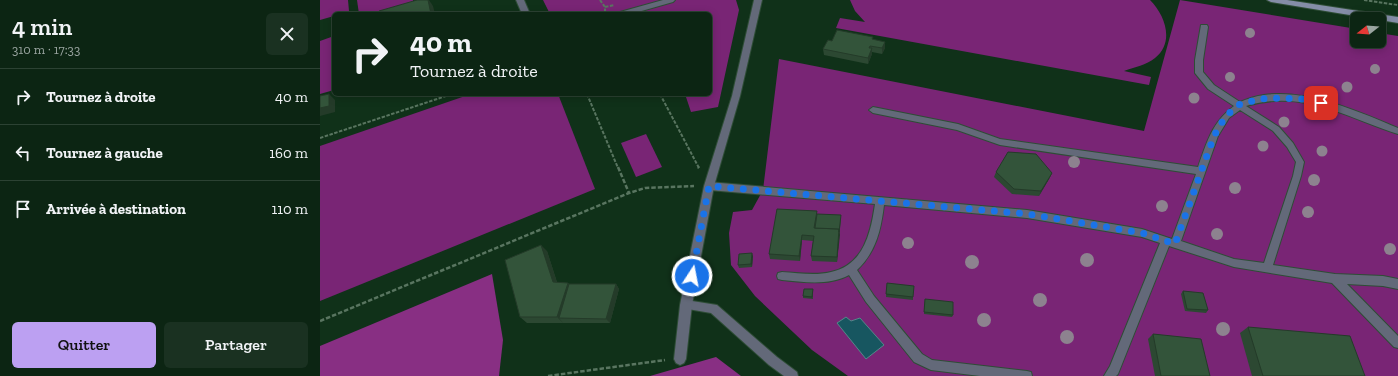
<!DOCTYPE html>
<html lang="fr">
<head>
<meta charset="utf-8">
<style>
	body { margin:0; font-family:"Zilla Slab",serif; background:#1a3121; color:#f1f3f6; height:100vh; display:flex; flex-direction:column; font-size:15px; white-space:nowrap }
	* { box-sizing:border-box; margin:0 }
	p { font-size:13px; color:#9aa5a0 }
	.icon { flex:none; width:22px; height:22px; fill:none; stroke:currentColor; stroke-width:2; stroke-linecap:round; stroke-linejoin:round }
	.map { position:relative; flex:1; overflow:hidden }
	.side { display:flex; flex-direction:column; background:#0c2513; width:320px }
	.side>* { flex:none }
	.hud { position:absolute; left:12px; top:12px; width:380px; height:84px; border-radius:6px; box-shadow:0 2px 10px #0003,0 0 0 1px #2c4233; background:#0c2513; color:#f1f3f6; overflow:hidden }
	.needle { width:26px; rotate:253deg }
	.tools { position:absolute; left:1030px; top:12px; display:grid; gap:8px }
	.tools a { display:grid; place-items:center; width:36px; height:36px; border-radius:6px; background:#0c2513; box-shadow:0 2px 10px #0003,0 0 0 1px #2c4233; font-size:20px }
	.pin { position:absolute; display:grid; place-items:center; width:34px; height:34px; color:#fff; margin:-17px; border-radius:8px; box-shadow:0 2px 6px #0006 }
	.me { position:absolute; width:44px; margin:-22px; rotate:11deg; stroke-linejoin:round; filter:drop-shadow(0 0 3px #0008) }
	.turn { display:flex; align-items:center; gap:14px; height:84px; padding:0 12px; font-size:18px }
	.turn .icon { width:52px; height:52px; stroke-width:2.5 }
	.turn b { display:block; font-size:28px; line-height:34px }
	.round { display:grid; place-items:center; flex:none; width:42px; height:42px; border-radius:6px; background:#1a3121 }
	.overview { display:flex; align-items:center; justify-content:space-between; height:68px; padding:0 12px }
	h1 { font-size:24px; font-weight:600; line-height:30px }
	.button { display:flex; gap:8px; margin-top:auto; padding:8px 12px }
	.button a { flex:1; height:46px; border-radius:6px; background:#bca0f2; color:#111; font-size:16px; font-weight:600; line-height:46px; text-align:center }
	.button a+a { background:#1a3121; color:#f1f3f6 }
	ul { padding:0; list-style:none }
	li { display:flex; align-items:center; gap:12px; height:56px; padding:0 12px; border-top:1px solid #2c4233 }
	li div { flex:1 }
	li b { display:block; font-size:15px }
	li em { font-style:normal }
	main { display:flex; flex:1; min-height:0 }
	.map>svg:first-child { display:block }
</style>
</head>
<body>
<main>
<section class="side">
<div class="overview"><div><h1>4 min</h1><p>310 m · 17:33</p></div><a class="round"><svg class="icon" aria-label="close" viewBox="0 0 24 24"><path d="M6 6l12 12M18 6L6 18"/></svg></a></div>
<ul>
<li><svg class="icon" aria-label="right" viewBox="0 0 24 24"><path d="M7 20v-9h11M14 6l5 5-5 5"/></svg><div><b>Tournez à droite</b></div><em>40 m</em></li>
<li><svg class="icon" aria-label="left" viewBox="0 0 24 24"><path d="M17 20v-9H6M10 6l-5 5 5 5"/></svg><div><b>Tournez à gauche</b></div><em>160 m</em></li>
<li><svg class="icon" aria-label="arrive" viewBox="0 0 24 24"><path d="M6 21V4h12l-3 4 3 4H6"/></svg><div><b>Arrivée à destination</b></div><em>110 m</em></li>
</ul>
<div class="button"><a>Quitter</a><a>Partager</a></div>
</section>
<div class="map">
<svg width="1078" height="376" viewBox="0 0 1078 376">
	<rect width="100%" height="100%" fill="#103119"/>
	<g fill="#792575">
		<polygon points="0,0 28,0 29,11 14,14 14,16 0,20"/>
		<polygon points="37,0 93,0 94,6 66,14 39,14"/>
		<polygon points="223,0 416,0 419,10 398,107 371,112 365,94 390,94 390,14 230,14"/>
		<path d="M530,0h300c15,15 25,42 5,58 -9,7 -20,9 -31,13l27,6 -2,8 -313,-57 4,-10 25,4 -10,-11z"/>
		<polygon points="860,0 1037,29 1037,41 1059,41 1059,33 1078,36 1078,376 528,376 492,350 435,296 411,265 409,233 413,212 432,210 443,190 459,59 824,131"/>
		<polygon points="14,36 14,90 0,94 0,41"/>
		<polygon points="151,94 238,94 275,189 0,301 0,146"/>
		<polygon points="326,134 342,167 316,177 301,143"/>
	</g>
	<g fill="#882f83">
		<polygon points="172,274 183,340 179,376 0,376 0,346"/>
		<polygon points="396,357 421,376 330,376"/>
	</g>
	<polygon fill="#175660" stroke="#558789" points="526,317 531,321 540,318 564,345 546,359 517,323"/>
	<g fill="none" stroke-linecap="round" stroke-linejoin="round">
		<g stroke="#2e4d36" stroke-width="2">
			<g id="lane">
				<polygon points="196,0 204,0 210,14 202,14"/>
				<polygon points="343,0 355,0 353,2 311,14 299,14 300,12"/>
				<path d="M881,25h6l1,2 -5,33v12l11,13 26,17c7,-3 16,-6 24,-7 43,-6 94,16 134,33v6c-53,-17 -94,-45 -152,-28l33,21 14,16 11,19 -3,14 -28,89 62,9 48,2 15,3v10l-15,-3 -36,-2 51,52v12l-4,-1 -62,-64 -98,-16 -65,-21 -51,128 -2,2h-12l6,-10 50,-123 -18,-6 -115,-19 -143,-13c-3,25 -8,47 -27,65l17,26 48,58 10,6 95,11 4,1 1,4h-52l-49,-6 -17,-8 -48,-60 -17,-27c-20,11 -45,7 -67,5l-4,-1 -1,-3 1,-3 4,-1c16,1 34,4 49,0 33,-7 40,-40 44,-68l-166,-14 -3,-1 -1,-3 1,-3 3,-1 318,28 115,19 30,10 24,-65 -196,-29 -43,-15 -84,-17 -4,-3 4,-3 85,17 42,15 198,28c9,-25 14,-45 36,-61l-26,-17 -13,-16v-13zM920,110l33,21 14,16 9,15 -3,14 -29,87 -30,-4 -53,-18 37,-105 11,-18z"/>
				<polygon points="366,300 397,305 457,357 477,372 478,376 464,376 449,365 391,313 362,308 361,305 362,302"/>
			</g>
		</g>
		<g stroke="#2e4d36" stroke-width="2">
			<polygon id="street" points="434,0 442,0 420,96 394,186 372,305 366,359 364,363 360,365 356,363 354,359 360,305 384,186 412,96"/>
		</g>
		<g stroke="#2e4d36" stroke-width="2">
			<polygon id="secondary" points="947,0 967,0 1078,17 1078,23 951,2"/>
		</g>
		<g stroke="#597560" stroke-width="2" stroke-dasharray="3.5 1.5" stroke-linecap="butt">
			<polyline points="280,0 285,7 285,14"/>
			<polyline points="1044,0 1078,5"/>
			<polyline points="285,7 294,5"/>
			<polyline points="267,94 298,168"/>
			<polyline points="340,94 379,168"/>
			<polyline points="0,138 132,94"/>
		</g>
		<g stroke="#597560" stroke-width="2.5" stroke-dasharray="4.5 2" stroke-linecap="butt">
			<polyline points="298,167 309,193"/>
			<polyline points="378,167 379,168"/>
			<polyline points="0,321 309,193 325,188 374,186"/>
			<polyline points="228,376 345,360"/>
		</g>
		<use href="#lane" fill="#636979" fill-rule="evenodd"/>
		<use href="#street" fill="#636979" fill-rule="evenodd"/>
		<use href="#secondary" fill="#848da7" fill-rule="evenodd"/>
	</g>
	<g fill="#8d828f">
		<circle cx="930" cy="33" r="5"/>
		<circle cx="1055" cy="69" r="5"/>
		<circle cx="910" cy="77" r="5"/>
		<circle cx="1027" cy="87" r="5.5"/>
		<circle cx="874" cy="98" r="5.5"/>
		<circle cx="964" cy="122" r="5.5"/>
		<circle cx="943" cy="146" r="5.5"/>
		<circle cx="1002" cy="151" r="5.5"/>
		<circle cx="754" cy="162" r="6"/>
		<circle cx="994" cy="180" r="6"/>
		<circle cx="915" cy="188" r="6"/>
		<circle cx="842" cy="206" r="6"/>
		<circle cx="988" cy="212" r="6"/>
		<circle cx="897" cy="234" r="6"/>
		<circle cx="588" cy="243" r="6"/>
		<circle cx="1070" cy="249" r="6"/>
		<circle cx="767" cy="260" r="7"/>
		<circle cx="652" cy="262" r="7"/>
		<circle cx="720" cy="300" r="7"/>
		<circle cx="664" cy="320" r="7"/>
		<circle cx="903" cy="329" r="7"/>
		<circle cx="747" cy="337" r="7"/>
	</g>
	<g fill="#2c4832">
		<polygon points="553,39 565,48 562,54 552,52 552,54 548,64 504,55 503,49 512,41"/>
		<polygon points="676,172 732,173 729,179 719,196 692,194 674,177"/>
		<polygon points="497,214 521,218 517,262 492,261 491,256 493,241 482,240 480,261 450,259 449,254"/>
		<polygon points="227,251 237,282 248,283 249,284 296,284 299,289 290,323 207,323 200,317"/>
		<polygon points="433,256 432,267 419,268 418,265"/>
		<polygon points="567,283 593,297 593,300 566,297"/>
		<polygon points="493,289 493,299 483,298 483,296"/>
		<polygon points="863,291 888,310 886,313 865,311 861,294"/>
		<polygon points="605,299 633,315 632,317 604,314"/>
		<polygon points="928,327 1045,376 932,376 920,333"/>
		<polygon points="833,334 890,376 835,376 828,339"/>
	</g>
	<g fill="#243b29">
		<polygon points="108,0 109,0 113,6 115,14 111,14"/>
		<polygon points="565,42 565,48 562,54 562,48"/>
		<polygon points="552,48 552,54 548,64 548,58"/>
		<polygon points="9,94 15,100 15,112 0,116 0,108"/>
		<polygon points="732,173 729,179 719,196 721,191"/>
		<polygon points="519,229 520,235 517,262 517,257"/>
		<polygon points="482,235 482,240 480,261 479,256"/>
		<polygon points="221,245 227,251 239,289 233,282"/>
		<polygon points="432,253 433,256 432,267 431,264"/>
		<polygon points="248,283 253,289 239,318 243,323 237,317"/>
		<polygon points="296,284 299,289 290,323 286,319"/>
	</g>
	<g fill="#33543a" stroke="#243b29">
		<polygon points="97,0 108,0 111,14 60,14 59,11"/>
		<polygon points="517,30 553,37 552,39 565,42 562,48 550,46 549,48 552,48 548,58 503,49 508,40 512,41"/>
		<polygon points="9,94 9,106 0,108 0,96"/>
		<polygon points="688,152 716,154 732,173 721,191 694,189 676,172"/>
		<polygon points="457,209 497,211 494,228 519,229 517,257 491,256 494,236 482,235 479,256 449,254"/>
		<polygon points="497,214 521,215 519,232 519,229 495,228"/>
		<polygon points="221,245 233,282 248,283 237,317 200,317 185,260"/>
		<polygon points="432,253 431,264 418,265 419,254"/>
		<polygon points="567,283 594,286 593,297 566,294"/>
		<polygon points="249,284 296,284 286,319 239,318"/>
		<polygon points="484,289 493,289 492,297 483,296"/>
		<polygon points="863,291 883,293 888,310 867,309"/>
		<polygon points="605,299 633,302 633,315 604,312"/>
		<polygon points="928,327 1030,336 1045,376 943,376"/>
		<polygon points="833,334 881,339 890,376 841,376"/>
	</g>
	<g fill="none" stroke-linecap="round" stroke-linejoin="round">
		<polyline stroke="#1a73e8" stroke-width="7" stroke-dasharray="0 12.6" points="372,276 389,186 708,214 822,233 855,244 894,136 905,117 918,105 940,99 960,98 982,99 1001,103"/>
	</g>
</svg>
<div class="tools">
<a><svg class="needle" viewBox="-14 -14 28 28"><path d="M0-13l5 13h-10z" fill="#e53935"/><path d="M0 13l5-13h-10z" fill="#9aa5a0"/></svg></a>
</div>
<div class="pin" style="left:1001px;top:103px;background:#d93025"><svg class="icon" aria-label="arrive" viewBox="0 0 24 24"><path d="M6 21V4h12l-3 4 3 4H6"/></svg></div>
<svg class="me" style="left:372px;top:276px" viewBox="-20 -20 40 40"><circle r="17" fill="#1a73e8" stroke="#fff" stroke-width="3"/><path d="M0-11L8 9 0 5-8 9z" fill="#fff"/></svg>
<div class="hud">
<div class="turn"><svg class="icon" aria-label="right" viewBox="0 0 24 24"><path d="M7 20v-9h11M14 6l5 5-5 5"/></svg><div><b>40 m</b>Tournez à droite</div></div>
</div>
</div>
</main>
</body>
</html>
